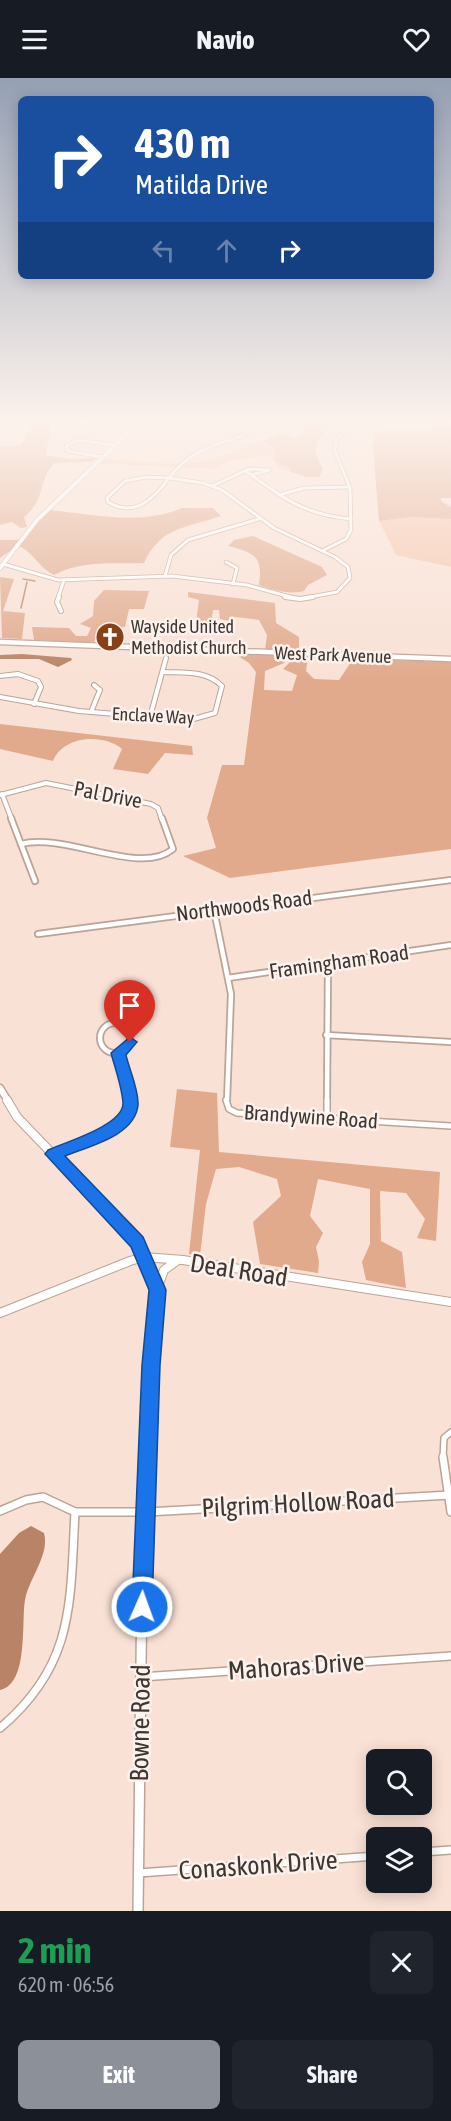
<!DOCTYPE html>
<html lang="en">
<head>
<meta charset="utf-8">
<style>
	body { margin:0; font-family:"Asap Condensed",sans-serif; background:#20242c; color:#f1f3f6; height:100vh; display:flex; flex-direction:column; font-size:22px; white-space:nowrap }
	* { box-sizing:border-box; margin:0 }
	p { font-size:20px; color:#9ea1a6 }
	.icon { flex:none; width:33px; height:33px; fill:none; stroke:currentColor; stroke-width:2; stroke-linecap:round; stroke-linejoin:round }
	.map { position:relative; height:1833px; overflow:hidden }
	.panel { display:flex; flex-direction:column; background:#171b24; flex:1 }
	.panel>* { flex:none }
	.top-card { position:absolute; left:18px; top:18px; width:416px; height:183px; border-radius:9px; box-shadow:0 3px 15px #0003; background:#1a4fa0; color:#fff; overflow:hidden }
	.tools { position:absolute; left:366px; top:1671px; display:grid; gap:12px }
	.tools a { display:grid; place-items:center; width:66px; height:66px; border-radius:9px; background:#171b24; box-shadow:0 3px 15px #0003; font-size:30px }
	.pin { position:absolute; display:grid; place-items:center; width:51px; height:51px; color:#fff; margin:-62px -26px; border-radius:50% 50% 50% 0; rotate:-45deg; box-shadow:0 0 6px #0007 }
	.pin .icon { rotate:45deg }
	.me { position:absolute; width:66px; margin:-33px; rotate:2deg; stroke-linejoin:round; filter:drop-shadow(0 0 4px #0008) }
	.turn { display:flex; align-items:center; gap:21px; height:126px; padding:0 18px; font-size:27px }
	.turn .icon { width:78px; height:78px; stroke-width:2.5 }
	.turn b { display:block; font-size:42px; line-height:51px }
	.lanes { display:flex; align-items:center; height:57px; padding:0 18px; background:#0003; justify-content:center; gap:30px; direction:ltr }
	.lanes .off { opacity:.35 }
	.round { display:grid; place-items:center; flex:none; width:63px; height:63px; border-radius:9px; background:#20242c }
	.overview { display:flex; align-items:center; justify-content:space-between; height:102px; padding:0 18px }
	h1 { font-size:36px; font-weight:700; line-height:45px; color:#1e9e55 }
	.cta { display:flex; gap:12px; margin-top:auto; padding:12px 18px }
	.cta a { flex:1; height:69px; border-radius:9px; background:#8c9099; color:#fff; font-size:24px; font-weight:700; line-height:69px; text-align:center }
	.cta a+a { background:#20242c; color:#f1f3f6 }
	header { display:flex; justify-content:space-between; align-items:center; height:78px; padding:0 18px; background:#171b24; font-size:27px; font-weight:700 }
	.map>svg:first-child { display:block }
</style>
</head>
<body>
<header><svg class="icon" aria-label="menu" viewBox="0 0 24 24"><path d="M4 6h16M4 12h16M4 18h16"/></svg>Navio<svg class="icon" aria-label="heart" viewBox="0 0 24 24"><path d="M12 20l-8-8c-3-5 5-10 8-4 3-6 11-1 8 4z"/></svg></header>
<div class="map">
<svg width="451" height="1833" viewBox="0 0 451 1833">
	<rect width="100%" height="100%" fill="#f9e1d5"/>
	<g fill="#f6c6ad">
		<path d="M263,363l12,8 16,23 -11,-3 -11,-14 -40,6 -14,8 -119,-6 4,-4c34,2 71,8 104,2 18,-3 39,-15 59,-20z"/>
		<polygon points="412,439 451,441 451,489 396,477 379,443"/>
	</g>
	<g fill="#e1aa8d">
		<path d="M16,345h35l-5,32 23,4 28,-1 -6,4 -37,1c-17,20 -7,35 -30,54l3,10 -6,1 -9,-6 -12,3v-78l21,-2 11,-18z"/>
		<path d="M302,345h30c-16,19 -22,22 -9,46l-4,8h-12l-16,-5 -3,-6 -8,-1 -5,-5v-11l-12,-8 17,-8 15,6 9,-4z"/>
		<polygon points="451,352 451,420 441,420 441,423 451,429 451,441 412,439 379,443 373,368 376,353"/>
		<path d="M182,430h31l8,8c-34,12 -60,10 -77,47 -31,1 -63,-3 -90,12 -17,-9 -21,-24 -36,-29l-18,12v-18h21l28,-30c43,4 92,16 133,-2z"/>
		<path d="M253,458l69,31 5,8 -19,10 -4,6c-16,4 -30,-1 -45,-6 4,-29 -4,-32 -31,-39l6,-6z"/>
		<polygon points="0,499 14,501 3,533 25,535 22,561 2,560"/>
		<polygon points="104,512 149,513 144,531 129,531 125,549 99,548 94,565 34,562 32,549 69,550 76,558 87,558 91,550 80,546 93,538 94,523"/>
		<polygon points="188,514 275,525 276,545 299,559 299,572 265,572 267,557 259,542 236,539 229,543 220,541 219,532 213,532 210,552 195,552 199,522 188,519"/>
		<polygon points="235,576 288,577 284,585 265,593 264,612 292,613 297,597 283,591 297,577 308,578 306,593 314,601 339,602 353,581 451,584 451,771 230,800 183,778 216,770 207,740 222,687 244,687 256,594 249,585"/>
		<path d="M0,646l192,22 1,9 -28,-2 -17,21 -35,-5 9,-20c-19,-16 -59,-13 -69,12l-53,-12z"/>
		<polygon points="177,1011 217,1015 219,1074 440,1094 436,1163 417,1160 425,1141 406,1115 380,1113 381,1163 402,1174 406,1210 366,1202 362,1184 370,1166 370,1111 318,1101 310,1138 323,1155 316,1169 319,1183 318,1195 260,1186 253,1144 281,1118 277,1101 239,1089 216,1091 206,1126 200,1178 189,1176 200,1072 170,1069"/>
	</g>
	<g fill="#b88367">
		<polygon points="22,576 71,580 72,582 58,589 39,581 0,581 0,577"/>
		<path d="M31,1448l13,7c6,22 -15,45 -19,67 -4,22 4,84 -25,90v-136l19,-21z"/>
	</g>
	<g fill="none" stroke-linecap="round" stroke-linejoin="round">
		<g stroke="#b88367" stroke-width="1.5">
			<polyline points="23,501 35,503"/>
			<polyline points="21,530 27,504"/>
		</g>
		<g stroke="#baa498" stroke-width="4.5">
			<g id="street-far4">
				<polyline points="80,345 132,351"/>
				<polyline points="101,379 68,373 66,368 77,362 113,367"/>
				<path d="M246,393c36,27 59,44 105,48"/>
				<path d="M147,399l22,1c-15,21 -35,40 -61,24l-1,-4 18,-17z"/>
				<polyline points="169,400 203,405 222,412 274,450 335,479 348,489 350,500 337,514 305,520"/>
				<path d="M169,400c27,-37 66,-34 101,-55"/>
				<polyline points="212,408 249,391 270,392 251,397"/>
				<polyline points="279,417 304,410 350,409"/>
				<polyline points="322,473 346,461 351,452 350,410 335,373 336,362 354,345"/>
				<polyline points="226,484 237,490 233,506"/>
				<polyline points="3,486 58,502 172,498 247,507 294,520"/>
				<polyline points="165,498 171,477 188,462 259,441"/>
				<polyline points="58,520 64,502"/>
			</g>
		</g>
		<g stroke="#baa498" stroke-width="6">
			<g id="street-far3">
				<polyline points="59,519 57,524 61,533"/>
				<polyline points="285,519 300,521 313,519"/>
				<polyline points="0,598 18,596 38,603 41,609 34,626"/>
				<path d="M0,619l79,14 111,9 25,-7 7,-27c-16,-16 -38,-13 -59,-14"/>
				<polyline points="91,634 100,612 94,607"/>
				<polyline points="150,639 166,580"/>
				<polyline points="2,716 12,742"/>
				<polyline points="0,717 46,705 151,726 158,730 162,742"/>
			</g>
		</g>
		<g stroke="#baa498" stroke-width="8">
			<g id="street-far2">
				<polyline points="11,740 35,803"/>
				<path d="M21,766c44,-12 119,33 152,5l-11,-31"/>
				<polyline points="214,832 231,916 227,1023"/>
				<polyline points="38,856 451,802"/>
				<polyline points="228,900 451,867"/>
				<circle cx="115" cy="960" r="15"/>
				<polyline points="326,957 451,964"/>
				<polyline points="118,975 130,1023"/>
				<polyline points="327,1023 328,886"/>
			</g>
		</g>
		<g stroke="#baa498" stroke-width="8">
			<g id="street-far1">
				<polyline points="226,1022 229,1031 237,1035 451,1048"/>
				<polyline points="327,1040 327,1022"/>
				<polyline points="53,1076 113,1050 129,1034 129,1022"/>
				<polyline points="443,1380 444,1360 451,1354"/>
			</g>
		</g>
		<g stroke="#baa498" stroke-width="10">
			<g id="street">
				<polyline points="443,1379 451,1434"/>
				<polyline points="0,1433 26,1422 43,1419 75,1434 147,1434 450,1417"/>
				<polyline points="141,1599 451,1578"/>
				<path d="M0,1650c75,-63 70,-125 75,-216"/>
				<polyline points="422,1774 451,1772"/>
				<polyline points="139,1795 376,1778"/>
			</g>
		</g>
		<g stroke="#baa498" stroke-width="5">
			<polyline id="secondary-far4" points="0,490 37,442 139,345"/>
		</g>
		<g stroke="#baa498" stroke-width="7">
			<polyline id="secondary-far3" points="0,564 451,581"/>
		</g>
		<g stroke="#baa498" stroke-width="9">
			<polyline id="secondary-far2" points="0,1010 8,1023"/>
		</g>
		<g stroke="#baa498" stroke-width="10">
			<g id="secondary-far1">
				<polyline points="7,1022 17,1039 137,1164 157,1212 148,1380"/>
				<polyline points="157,1211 164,1192 178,1182"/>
				<polyline points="0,1235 130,1183 144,1179 183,1182 451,1224"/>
			</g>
		</g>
		<g stroke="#baa498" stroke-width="12">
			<polyline id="secondary" points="138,1833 142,1506 148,1379"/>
		</g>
		<use href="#street-far4" stroke="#fff" stroke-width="3"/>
		<use href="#street-far3" stroke="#fff" stroke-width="4"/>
		<use href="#street-far2" stroke="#fff" stroke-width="4.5"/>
		<use href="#street-far1" stroke="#fff" stroke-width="5"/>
		<use href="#street" stroke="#fff" stroke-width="7"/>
		<use href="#secondary-far4" stroke="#fff" stroke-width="4"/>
		<use href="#secondary-far3" stroke="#fff" stroke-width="4.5"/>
		<use href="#secondary-far2" stroke="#fff" stroke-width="6"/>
		<use href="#secondary-far1" stroke="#fff" stroke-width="8"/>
		<use href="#secondary" stroke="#fff" stroke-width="9"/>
	</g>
	<linearGradient id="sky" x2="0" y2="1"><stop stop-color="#95a0b4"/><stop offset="0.57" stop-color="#fcf2ec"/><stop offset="1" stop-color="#fcf2ec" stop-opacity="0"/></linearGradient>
	<rect width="451" height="601" fill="url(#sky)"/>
	<path fill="#1a73e8" stroke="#114b97" stroke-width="1.5" d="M130,959l7,5 -11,13c3,14 13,35 12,50 -3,31 -49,41 -73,51l78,81 23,53 -6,75 -8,242 -3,7 -7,3 -7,-3 -3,-7 10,-242 7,-75 -18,-43 -86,-93 3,-4c18,-8 76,-25 75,-47 -1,-16 -8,-35 -12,-50z"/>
	<defs>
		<g id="church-disc" transform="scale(1.5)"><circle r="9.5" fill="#874217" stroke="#fcf2ed"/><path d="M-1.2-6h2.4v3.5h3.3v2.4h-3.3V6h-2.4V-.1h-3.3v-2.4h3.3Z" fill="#fff"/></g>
	</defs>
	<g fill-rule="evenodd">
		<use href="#church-disc" x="110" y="559"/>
	</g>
	<g text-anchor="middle" stroke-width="5" stroke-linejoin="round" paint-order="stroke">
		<g font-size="18" fill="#3f3631" stroke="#fcf2ed" text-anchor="start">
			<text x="131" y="555">Wayside United<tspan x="131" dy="21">Methodist Church</tspan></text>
		</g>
		<g font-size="18" fill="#3f3631" stroke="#fcf2ed">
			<text transform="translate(333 577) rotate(2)" y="6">West Park Avenue</text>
			<text transform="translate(153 638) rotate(3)" y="6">Enclave Way</text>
		</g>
		<g font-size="21" fill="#3f3631" stroke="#fcf2ed">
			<text transform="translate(108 717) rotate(11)" y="7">Pal Drive</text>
			<text transform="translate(244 828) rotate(-7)" y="7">Northwoods Road</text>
			<text transform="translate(339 884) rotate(-8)" y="7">Framingham Road</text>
			<text transform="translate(311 1039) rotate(4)" y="7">Brandywine Road</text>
		</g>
		<g font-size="26" fill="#3f3631" stroke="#fcf2ed">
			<text transform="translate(239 1192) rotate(9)" y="9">Deal Road</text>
			<text transform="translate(298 1425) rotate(-3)" y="9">Pilgrim Hollow Road</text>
			<text transform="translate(296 1588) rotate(-4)" y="9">Mahoras Drive</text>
			<text transform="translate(140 1645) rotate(-89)" y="9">Bowne Road</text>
			<text transform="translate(258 1787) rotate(-4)" y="9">Conaskonk Drive</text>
		</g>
	</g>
</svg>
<div class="tools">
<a><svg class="icon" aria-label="search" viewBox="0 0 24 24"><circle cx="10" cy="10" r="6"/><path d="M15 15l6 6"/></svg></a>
<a><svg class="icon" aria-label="layers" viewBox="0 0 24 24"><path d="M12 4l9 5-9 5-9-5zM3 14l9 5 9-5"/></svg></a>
</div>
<div class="pin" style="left:130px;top:964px;background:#d93025"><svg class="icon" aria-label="arrive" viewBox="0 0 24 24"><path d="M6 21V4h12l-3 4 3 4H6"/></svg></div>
<svg class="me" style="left:142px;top:1529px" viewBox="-20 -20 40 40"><circle r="17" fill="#1a73e8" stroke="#fff" stroke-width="3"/><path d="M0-11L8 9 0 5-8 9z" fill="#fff"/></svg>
<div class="top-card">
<div class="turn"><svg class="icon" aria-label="right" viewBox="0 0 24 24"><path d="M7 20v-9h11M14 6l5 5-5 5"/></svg><div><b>430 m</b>Matilda Drive</div></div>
<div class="lanes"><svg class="icon off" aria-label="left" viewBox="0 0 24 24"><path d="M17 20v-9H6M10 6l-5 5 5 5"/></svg><svg class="icon off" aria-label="ahead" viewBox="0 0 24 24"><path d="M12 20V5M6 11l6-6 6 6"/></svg><svg class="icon" aria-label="right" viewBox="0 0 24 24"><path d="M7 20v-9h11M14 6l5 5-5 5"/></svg></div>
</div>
</div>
<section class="panel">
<div class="overview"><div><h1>2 min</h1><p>620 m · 06:56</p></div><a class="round"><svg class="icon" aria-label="close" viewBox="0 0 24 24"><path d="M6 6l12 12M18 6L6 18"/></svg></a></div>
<div class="cta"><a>Exit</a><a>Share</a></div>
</section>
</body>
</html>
